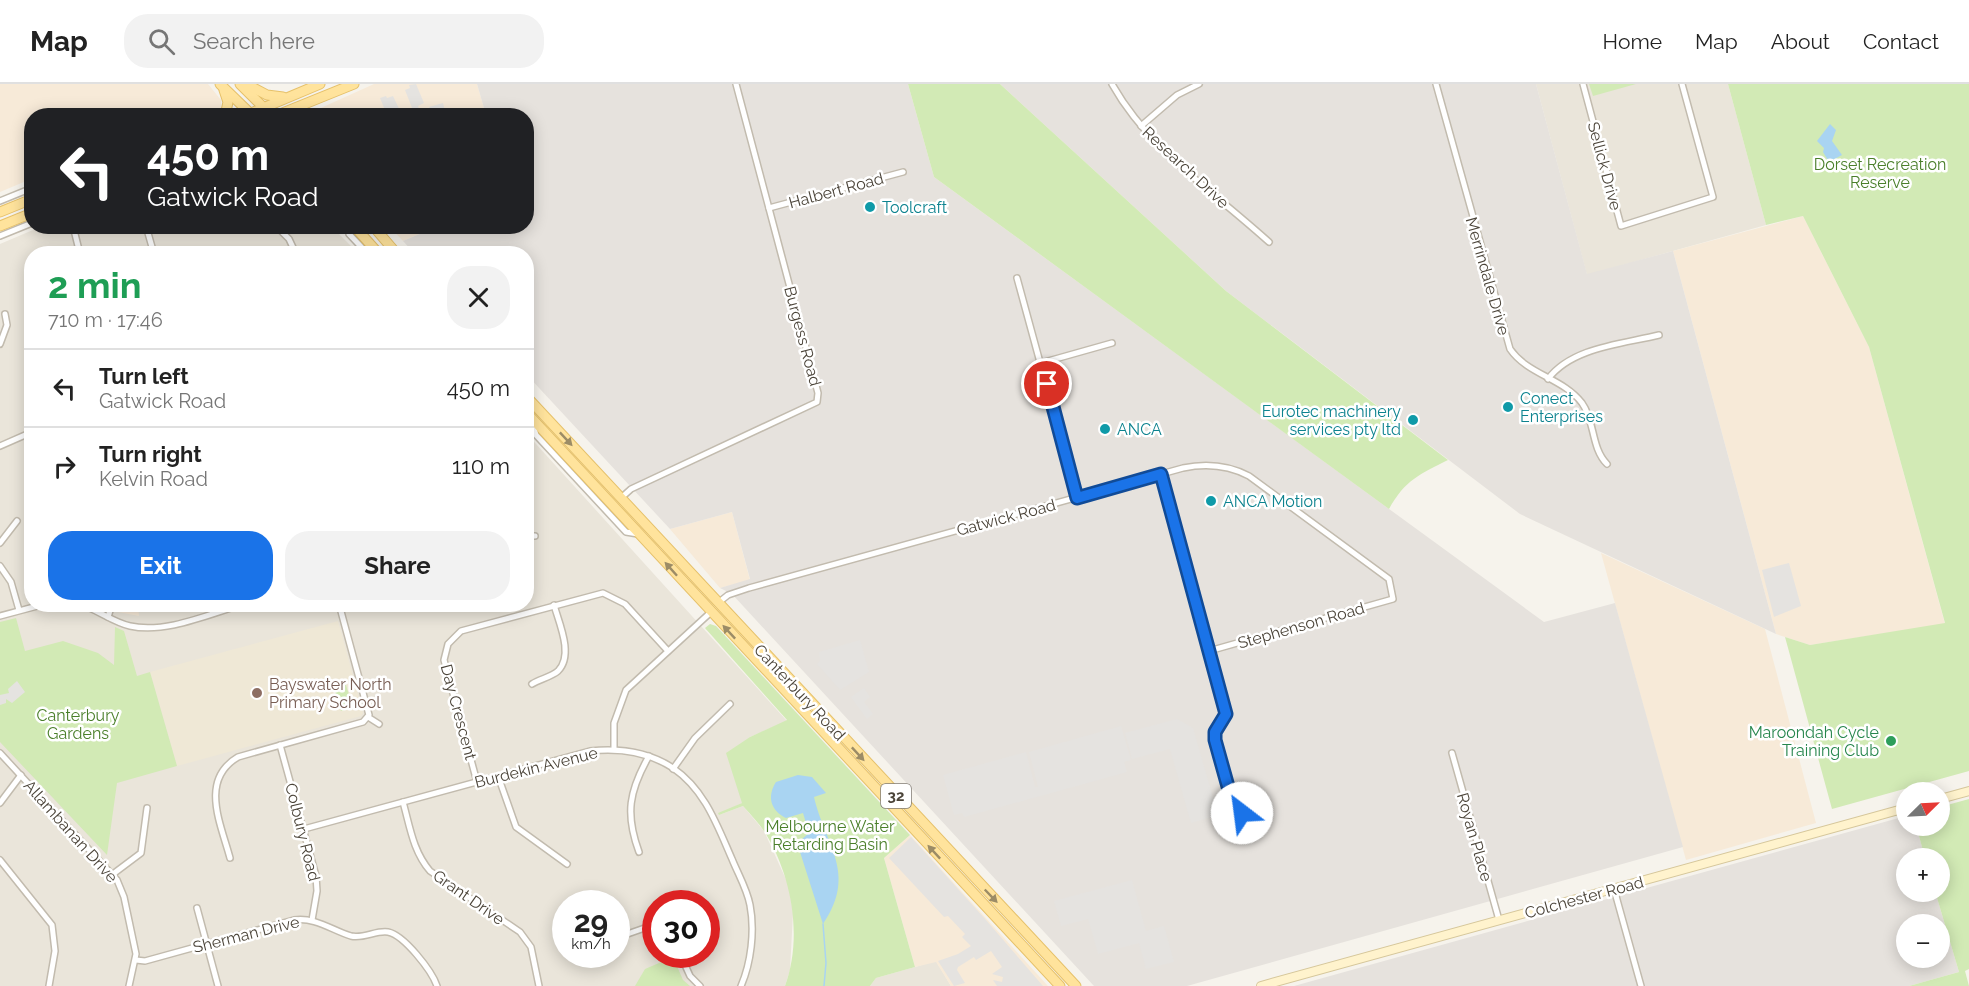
<!DOCTYPE html>
<html lang="en">
<head>
<meta charset="utf-8">
<style>
	body { margin:0; font-family:Raleway,sans-serif; background:#f2f2f2; color:#222; height:100vh; display:flex; flex-direction:column; font-size:22px; white-space:nowrap }
	* { box-sizing:border-box; margin:0 }
	p { font-size:20px; color:#767676 }
	.icon { flex:none; width:33px; height:33px; fill:none; stroke:currentColor; stroke-width:2; stroke-linecap:round; stroke-linejoin:round }
	.map { position:relative; flex:1; overflow:hidden }
	.side { position:absolute; left:24px; top:162px; width:510px; height:366px; display:flex; flex-direction:column; background:#fff; border-radius:24px; box-shadow:0 3px 15px #0003 }
	.side>* { flex:none }
	.banner { position:absolute; left:24px; top:24px; width:510px; height:126px; border-radius:24px; box-shadow:0 3px 15px #0003; background:#202124; color:#fff; overflow:hidden }
	.needle { width:39px; rotate:66deg }
	.controls { position:absolute; left:1896px; top:698px; display:grid; gap:12px }
	.controls a { display:grid; place-items:center; width:54px; height:54px; border-radius:50%; background:#fff; box-shadow:0 3px 15px #0003; font-size:30px }
	.speed { position:absolute; left:552px; top:806px; display:flex; gap:12px; font-size:30px; font-weight:700; text-align:center }
	.speed>* { display:grid; place-content:center; width:78px; height:78px; border-radius:50%; background:#fff; box-shadow:0 3px 15px #0003; line-height:1 }
	.speed small { font-size:15px; font-weight:400 }
	.speed .limit { border:9px solid #d22; background:#fff; color:#111 }
	.pin { position:absolute; display:grid; place-items:center; width:51px; height:51px; color:#fff; margin:-26px; border:3px solid #fff; border-radius:50%; box-shadow:0 2px 6px #0007 }
	.me { position:absolute; width:66px; margin:-33px; rotate:330deg; stroke-linejoin:round; filter:drop-shadow(0 0 4px #0008) }
	.turn { display:flex; align-items:center; gap:21px; height:126px; padding:0 24px; font-size:27px }
	.turn .icon { width:78px; height:78px; stroke-width:2.5 }
	.turn b { display:block; font-size:42px; line-height:51px }
	.round { display:grid; place-items:center; flex:none; width:63px; height:63px; border-radius:24px; background:#f2f2f2 }
	.overview { display:flex; align-items:center; justify-content:space-between; height:102px; padding:0 24px }
	h1 { font-size:36px; font-weight:700; line-height:45px; color:#1e9e55 }
	.action { display:flex; gap:12px; margin-top:auto; padding:12px 24px }
	.action a { flex:1; height:69px; border-radius:24px; background:#1a73e8; color:#fff; font-size:24px; font-weight:700; line-height:69px; text-align:center }
	.action a+a { background:#f2f2f2; color:#222 }
	ul { padding:0; list-style:none }
	li { display:flex; align-items:center; gap:18px; height:78px; padding:0 24px; border-top:2px solid #e0e0e0 }
	li div { flex:1 }
	li b { display:block; font-size:22px }
	li em { font-style:normal }
	header { display:flex; align-items:center; gap:36px; box-sizing:border-box; height:84px; padding:0 30px; background:#fff; border-bottom:2px solid #e0e0e0 }
	header strong { font-size:28px }
	nav { display:flex; gap:33px; margin-inline-start:auto; font-size:21px }
	.search { width:420px; height:54px; background:#f2f2f2; display:flex; align-items:center; gap:15px; box-sizing:border-box; padding:0 21px; border-radius:24px; color:#767676; font-size:22px }
	.map>svg:first-child { display:block }
</style>
</head>
<body>
<header>
<strong>Map</strong>
<div class="search"><svg class="icon" aria-label="search" viewBox="0 0 24 24"><circle cx="10" cy="10" r="6"/><path d="M15 15l6 6"/></svg>Search here</div>
<nav><a>Home</a><a>Map</a><a>About</a><a>Contact</a></nav>
</header>
<div class="map">
<svg width="1969" height="902" viewBox="0 0 1969 902">
	<rect width="100%" height="100%" fill="#f6f3ec"/>
	<g fill="#eae5da" fill-rule="evenodd">
		<polygon points="1536,0 1728,0 1766,141 1587,191"/>
		<path d="M331,142l27,27 -326,1v350h494l1,-170 260,287 -37,16 -8,66 -23,12 24,-9 21,25 25,55 4,27 -3,57 -5,16h-785v-742l40,-17zM566,819h50v51h-50zM656,819h50v51h-50z"/>
		<polygon points="936,877 951,902 870,902 876,894"/>
	</g>
	<g fill="#f7ead8">
		<polygon points="0,0 208,0 221,16 221,27 214,32 32,32 31,95 0,108"/>
		<polygon points="374,0 477,0 486,31 303,32"/>
		<polygon points="1803,132 1869,263 1945,540 1810,561 1776,550 1673,167"/>
		<polygon points="390,143 436,143 403,157"/>
		<polygon points="732,428 750,496 720,504 670,445"/>
		<polygon points="1601,469 1765,545 1816,739 1686,776"/>
		<polygon points="119,521 138,521 139,532 118,528"/>
		<polygon points="910,751 1048,902 951,902 936,878 915,883 884,774"/>
	</g>
	<g fill="#e6e2dd" fill-rule="evenodd">
		<polygon points="477,0 908,0 934,93 1544,538 1615,519 1683,763 1187,902 1094,902 732,510 720,504 750,495 732,428 670,445 527,291 526,170 414,169 403,157 436,143 526,142 526,32 486,31"/>
		<polygon points="1000,0 1536,0 1587,190 1673,167 1776,550 1520,430 1226,207"/>
		<path d="M1906,732v9h10l9,33h-19v33h29l24,81 -50,14h-615zM1906,840h34v33h-34z"/>
	</g>
	<polygon fill="#efe8d6" points="338,537 363,629 361,632 177,682 150,588"/>
	<g fill="#d2eab5">
		<path d="M908,0h92l226,207 222,169c-28,14 -43,20 -59,49l-455,-332z"/>
		<polygon points="1589,0 1636,0 1593,12"/>
		<polygon points="1728,0 1969,0 1969,687 1832,725 1785,553 1810,561 1945,539 1869,263 1803,132 1766,141"/>
		<polygon points="16,534 25,567 63,557 98,569 114,581 115,543 124,547 137,592 150,588 177,682 117,699 107,771 0,658 0,538"/>
		<path d="M710,540l6,2 194,209 -26,23 31,109 -39,11 -6,8h-85c18,-49 7,-111 -21,-155 -6,-9 -14,-17 -21,-25l-24,9 -1,-2 24,-10 -16,-50 24,-16 37,-17 -82,-92z"/>
		<polygon points="346,601 353,624 341,627 334,604"/>
		<polygon points="1969,715 1969,885 1965,887 1969,902 1909,902 1959,888 1935,807 1940,807 1940,774 1925,774 1916,741 1940,741 1940,723"/>
		<polygon points="673,873 683,896 690,902 635,902 645,885"/>
	</g>
	<g fill="#e5e3e0">
		<polygon points="416,0 424,19 418,22 420,27 414,29 405,6 410,4 409,1"/>
		<polygon points="386,12 387,14 393,12 402,31 387,31 380,14"/>
		<polygon points="443,19 446,31 433,31 429,23"/>
		<polygon points="1789,479 1801,522 1774,533 1762,486"/>
		<polygon points="860,556 869,588 840,606 817,580 820,577 819,568"/>
		<polygon points="17,597 25,608 12,619 6,615 6,619 0,621 0,611 9,609 8,605"/>
		<polygon points="864,604 870,613 864,618 873,630 867,635 851,613"/>
		<polygon points="1177,635 1193,644 1218,731 1191,739 1170,665 1132,675 1125,649"/>
		<polygon points="1121,642 1131,676 1124,678 1127,688 964,733 962,729 954,731 943,691 1026,668 1035,703 1038,703 1029,668"/>
		<polygon points="911,753 986,836 1043,902 997,902 993,896 1002,898 1003,893 992,890 1002,883 991,867 976,876 974,873 958,883 957,886 965,899 954,902 938,877 958,870 971,862 962,853 965,850 948,832 944,833 889,774"/>
		<polygon points="1132,796 1146,847 1164,842 1174,878 1146,885 1139,859 1098,870 1088,835 1061,842 1054,817"/>
	</g>
	<g fill="#a9d4f2">
		<polygon points="1830,40 1836,46 1832,57 1842,71 1829,78 1823,68 1824,64 1817,57"/>
		<path d="M798,691l14,2 14,16 -12,4c11,48 44,76 9,127l-23,-72 1,-12 8,-7 -6,-20 -17,5c-16,-8 -19,-22 -10,-36z"/>
	</g>
	<g fill="none" stroke-linecap="round" stroke-linejoin="round">
		<polyline stroke="#a9d4f2" stroke-width="1.5" points="823,840 826,879 824,902"/>
		<g stroke="#c2bbae" stroke-width="8">
			<g id="street">
				<path d="M1112,0c37,66 102,108 157,158"/>
				<path d="M1436,0l74,265c18,26 53,29 72,54 13,18 9,45 25,61"/>
				<polyline points="1583,0 1621,142 1713,113 1682,0"/>
				<polyline points="1141,42 1177,11 1199,0"/>
				<polyline points="0,117 32,104"/>
				<polyline points="769,124 903,88"/>
				<polyline points="73,142 80,170"/>
				<polyline points="146,142 154,170"/>
				<polyline points="276,142 289,155 296,170"/>
				<polyline points="349,142 349,150 368,170"/>
				<polyline points="0,152 32,139"/>
				<polyline points="1017,194 1077,414"/>
				<polyline points="0,260 7,241 5,230"/>
				<polyline points="1041,279 1112,259"/>
				<path d="M1548,295c24,-32 75,-35 111,-44"/>
				<polyline points="531,335 536,351 626,448 638,450"/>
				<polyline points="0,362 32,348"/>
				<polyline points="1161,390 1226,630 1214,652 1234,724 1230,740 1234,748 1242,748 1247,742 1245,732 1234,724"/>
				<polyline points="621,414 631,405 817,318 818,309 736,0"/>
				<polyline points="526,452 535,452"/>
				<polyline points="0,459 17,437"/>
				<polyline points="0,482 11,498 19,526"/>
				<path d="M718,519l10,-8 21,-7 434,-120c24,-5 45,-3 66,8l140,103 4,20 -184,52"/>
				<path d="M79,520c18,5 33,18 51,22 36,8 79,-12 114,-22"/>
				<polyline points="0,532 45,520"/>
				<polyline points="108,533 112,520"/>
				<path d="M532,600c8,-5 19,-7 26,-13 16,-16 1,-48 -4,-66"/>
				<polyline points="368,633 379,640"/>
				<polyline points="280,661 316,792 317,807 312,836"/>
				<polyline points="614,665 614,639 626,606 711,528"/>
				<polyline points="0,669 117,796 124,813 136,870 129,902"/>
				<polyline points="1452,669 1499,836"/>
				<polyline points="673,685 695,654 730,620"/>
				<polyline points="498,692 516,743 567,780"/>
				<polyline points="477,698 444,576 448,560 461,547 603,509 625,520 668,567"/>
				<path d="M403,718c7,25 10,49 27,69l90,61 11,15 8,39"/>
				<polyline points="0,719 21,691"/>
				<path d="M304,745l286,-78c29,-3 57,0 83,17 32,22 44,57 59,91 6,15 15,30 18,46 5,26 1,58 -9,81"/>
				<path d="M639,768c-14,-38 -10,-61 10,-96"/>
				<path d="M230,774c-9,-34 -31,-78 8,-101l125,-35 6,-7 -30,-111"/>
				<polyline points="0,776 52,841 55,867 49,902"/>
				<polyline points="113,790 141,769 147,724"/>
				<polyline points="1614,805 1641,902"/>
				<polyline points="197,824 218,902"/>
				<polyline points="616,854 656,840"/>
				<polyline points="680,870 690,892 700,902"/>
				<path d="M136,876l9,1 149,-41c22,-3 37,10 57,16 13,3 25,-6 37,-4 16,3 44,39 49,54"/>
			</g>
		</g>
		<g stroke="#d6c79b" stroke-width="10">
			<g id="secondary">
				<polyline points="1940,715 1969,707"/>
				<polyline points="1261,902 1906,724"/>
			</g>
		</g>
		<g stroke="#e6c16a" stroke-width="11">
			<g id="primary">
				<polyline points="220,0 253,32"/>
				<polyline points="240,0 266,26"/>
				<polyline points="246,0 267,11 283,13"/>
				<polyline points="224,6 228,18 225,32"/>
				<polyline points="244,32 320,0"/>
				<polyline points="275,32 354,0"/>
				<polyline points="0,128 32,115"/>
				<polyline points="0,142 32,129"/>
				<polyline points="354,142 379,170"/>
				<polyline points="373,142 397,170"/>
				<polyline points="526,312 1076,902"/>
				<polyline points="526,328 1060,902"/>
			</g>
		</g>
		<use href="#street" stroke="#fff" stroke-width="5"/>
		<use href="#secondary" stroke="#fff3cd" stroke-width="8"/>
		<use href="#primary" stroke="#ffe39c" stroke-width="9"/>
	</g>
	<defs><path id="oneway-solid" d="M-6-.8H1V-3.2L6.5 0L1 3.2V.8H-6Z" transform="scale(1.5)"/></defs>
	<g fill="#9c8c66">
		<use href="#oneway-solid" transform="translate(566 355) rotate(47)"/>
		<use href="#oneway-solid" transform="translate(671 485) rotate(-132)"/>
		<use href="#oneway-solid" transform="translate(729 548) rotate(-133)"/>
		<use href="#oneway-solid" transform="translate(858 670) rotate(47)"/>
		<use href="#oneway-solid" transform="translate(934 768) rotate(-133)"/>
		<use href="#oneway-solid" transform="translate(991 812) rotate(46)"/>
	</g>
	<g fill="none" stroke-linecap="round" stroke-linejoin="round">
		<g stroke="#114b97" stroke-width="15">
			<polyline id="route" points="1047,300 1077,414 1161,390 1226,630 1215,648 1215,656 1234,724 1242,729"/>
		</g>
		<use href="#route" stroke="#1a73e8" stroke-width="10"/>
	</g>
	<g fill="#0f9aa8" stroke="#fff" stroke-width="2">
		<circle cx="870" cy="123" r="6"/>
		<circle cx="1508" cy="323" r="6"/>
		<circle cx="1413" cy="336" r="6"/>
		<circle cx="1105" cy="345" r="6"/>
		<circle cx="1211" cy="417" r="6"/>
	</g>
	<circle fill="#8d6e63" stroke="#fff" stroke-width="2" cx="257" cy="609" r="6"/>
	<circle fill="#2e9e5b" stroke="#fff" stroke-width="2" cx="1891" cy="657" r="6"/>
	<g text-anchor="middle" stroke-width="5" stroke-linejoin="round" paint-order="stroke">
		<rect fill="#fff" stroke="#817c74" stroke-width="1.5" x="881" y="700" width="30" height="24" rx="4.5"/>
		<g font-size="15" font-weight="bold" fill="#4b4439">
			<text x="896" y="717">32</text>
		</g>
		<g font-size="16" fill="#4a7f2a" stroke="#fff">
			<text x="1880" y="86">Dorset Recreation<tspan x="1880" dy="18">Reserve</tspan></text>
			<text x="78" y="637">Canterbury<tspan x="78" dy="18">Gardens</tspan></text>
			<text x="830" y="748">Melbourne Water<tspan x="830" dy="18">Retarding Basin</tspan></text>
		</g>
		<g font-size="16" fill="#4b4439" stroke="#fff">
			<text transform="translate(1605 82) rotate(75)" y="6">Sellick Drive</text>
			<text transform="translate(1186 83) rotate(43)" y="6">Research Drive</text>
			<text transform="translate(836 106) rotate(-15)" y="6">Halbert Road</text>
			<text transform="translate(1488 192) rotate(74)" y="6">Merrindale Drive</text>
			<text transform="translate(803 252) rotate(75)" y="6">Burgess Road</text>
			<text transform="translate(1006 433) rotate(-15)" y="6">Gatwick Road</text>
			<text transform="translate(1301 541) rotate(-16)" y="6">Stephenson Road</text>
			<text transform="translate(800 608) rotate(47)" y="6">Canterbury Road</text>
			<text transform="translate(459 628) rotate(75)" y="6">Day Crescent</text>
			<text transform="translate(536 683) rotate(-14)" y="6">Burdekin Avenue</text>
			<text transform="translate(71 747) rotate(48)" y="6">Allambanan Drive</text>
			<text transform="translate(303 748) rotate(76)" y="6">Colbury Road</text>
			<text transform="translate(1475 753) rotate(74)" y="6">Royan Place</text>
			<text transform="translate(469 813) rotate(35)" y="6">Grant Drive</text>
			<text transform="translate(1584 813) rotate(-15)" y="6">Colchester Road</text>
			<text transform="translate(246 850) rotate(-14)" y="6">Sherman Drive</text>
		</g>
		<g font-size="16" fill="#0d838f" stroke="#fff" text-anchor="start">
			<text x="882" y="129">Toolcraft</text>
			<text x="1520" y="320">Conect<tspan x="1520" dy="18">Enterprises</tspan></text>
			<text x="1401" y="333" text-anchor="end">Eurotec machinery<tspan x="1401" dy="18">services pty ltd</tspan></text>
			<text x="1117" y="351">ANCA</text>
			<text x="1223" y="423">ANCA Motion</text>
		</g>
		<g font-size="16" fill="#785e54" stroke="#fff" text-anchor="start">
			<text x="269" y="606">Bayswater North<tspan x="269" dy="18">Primary School</tspan></text>
		</g>
		<g font-size="16" fill="#27864d" stroke="#fff" text-anchor="end">
			<text x="1879" y="654">Maroondah Cycle<tspan x="1879" dy="18">Training Club</tspan></text>
		</g>
	</g>
</svg>
<div class="controls">
<a><svg class="needle" viewBox="-14 -14 28 28"><path d="M0-13l5 13h-10z" fill="#e53935"/><path d="M0 13l5-13h-10z" fill="#767676"/></svg></a>
<a>+</a>
<a>−</a>
</div>
<div class="speed"><div>29<small>km/h</small></div><div class="limit">30</div></div>
<div class="pin" style="left:1047px;top:300px;background:#d93025"><svg class="icon" aria-label="arrive" viewBox="0 0 24 24"><path d="M6 21V4h12l-3 4 3 4H6"/></svg></div>
<svg class="me" style="left:1242px;top:729px" viewBox="-20 -20 40 40"><circle r="19" fill="#fff"/><path d="M0-13L10 11 0 6-10 11z" fill="#1a73e8"/></svg>
<div class="banner">
<div class="turn"><svg class="icon" aria-label="left" viewBox="0 0 24 24"><path d="M17 20v-9H6M10 6l-5 5 5 5"/></svg><div><b>450 m</b>Gatwick Road</div></div>
</div>
<section class="side">
<div class="overview"><div><h1>2 min</h1><p>710 m · 17:46</p></div><a class="round"><svg class="icon" aria-label="close" viewBox="0 0 24 24"><path d="M6 6l12 12M18 6L6 18"/></svg></a></div>
<ul>
<li><svg class="icon" aria-label="left" viewBox="0 0 24 24"><path d="M17 20v-9H6M10 6l-5 5 5 5"/></svg><div><b>Turn left</b><p>Gatwick Road</p></div><em>450 m</em></li>
<li><svg class="icon" aria-label="right" viewBox="0 0 24 24"><path d="M7 20v-9h11M14 6l5 5-5 5"/></svg><div><b>Turn right</b><p>Kelvin Road</p></div><em>110 m</em></li>
</ul>
<div class="action"><a>Exit</a><a>Share</a></div>
</section>
</div>
</body>
</html>
